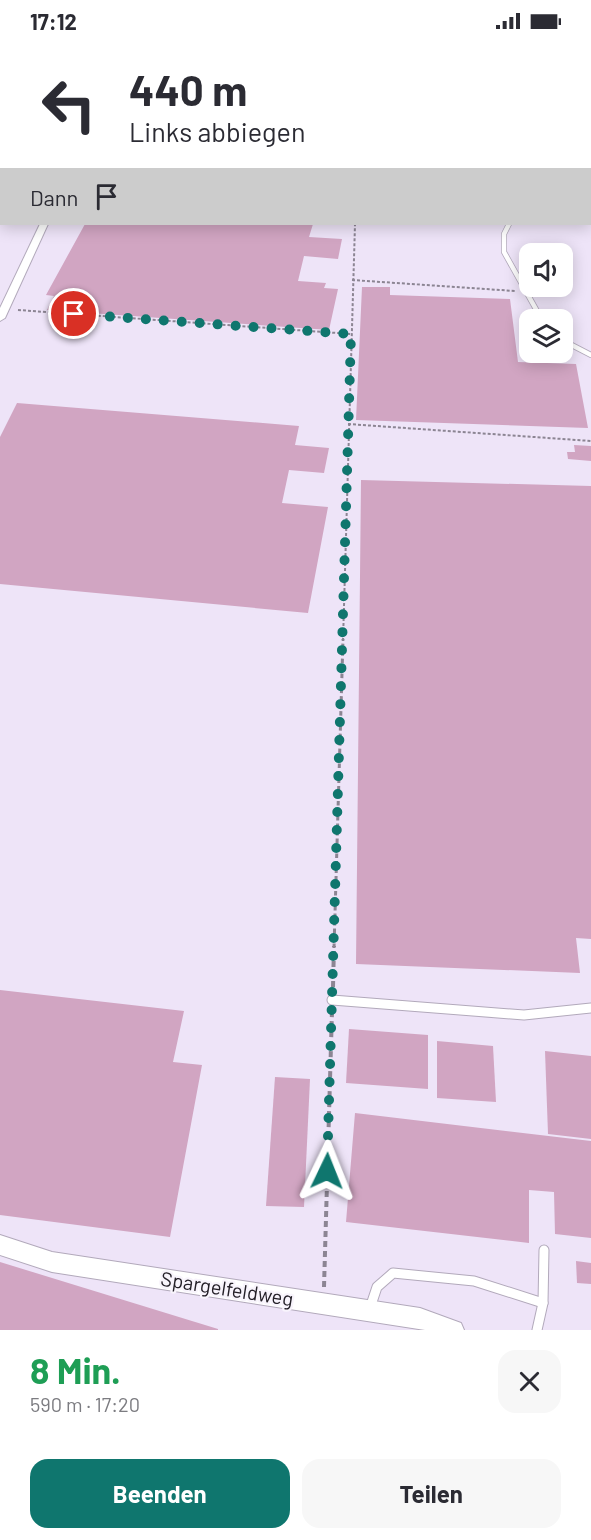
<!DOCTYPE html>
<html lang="de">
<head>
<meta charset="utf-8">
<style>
	body { margin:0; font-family:Barlow,sans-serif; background:#f7f7f7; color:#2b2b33; height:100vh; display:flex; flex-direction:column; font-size:22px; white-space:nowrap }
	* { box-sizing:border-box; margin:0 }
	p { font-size:20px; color:#7c7c81 }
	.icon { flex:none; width:33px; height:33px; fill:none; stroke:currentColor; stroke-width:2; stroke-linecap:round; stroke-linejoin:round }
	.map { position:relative; height:1288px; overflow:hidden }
	.sheet { display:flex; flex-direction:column; background:#fff; flex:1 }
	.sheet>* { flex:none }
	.top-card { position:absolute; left:0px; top:0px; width:591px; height:183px; box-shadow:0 3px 15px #0003; background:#fff; color:#2b2b33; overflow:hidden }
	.controls { position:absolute; left:519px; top:201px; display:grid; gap:12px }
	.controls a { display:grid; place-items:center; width:54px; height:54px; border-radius:12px; background:#fff; box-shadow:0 3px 15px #0003; font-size:30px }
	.pin { position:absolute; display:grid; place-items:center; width:51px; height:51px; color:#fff; margin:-26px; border:3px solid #fff; border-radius:50%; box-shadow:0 2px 6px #0007 }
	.me { position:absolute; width:66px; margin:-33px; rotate:2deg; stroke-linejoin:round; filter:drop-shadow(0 0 4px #0008) }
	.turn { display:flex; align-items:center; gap:21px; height:126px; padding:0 30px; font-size:27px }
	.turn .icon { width:78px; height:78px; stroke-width:2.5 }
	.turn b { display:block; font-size:42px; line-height:51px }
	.then { display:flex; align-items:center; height:57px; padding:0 30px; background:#0003; gap:12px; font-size:22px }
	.round { display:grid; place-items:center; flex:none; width:63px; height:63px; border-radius:18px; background:#f7f7f7 }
	.headline { display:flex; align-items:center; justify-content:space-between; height:102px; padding:0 30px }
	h1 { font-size:36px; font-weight:700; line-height:45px; color:#1e9e55 }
	.action { display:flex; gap:12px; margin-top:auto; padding:12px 30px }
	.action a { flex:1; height:69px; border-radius:18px; background:#0f766e; color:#fff; font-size:24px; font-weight:700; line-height:69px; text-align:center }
	.action a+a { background:#f7f7f7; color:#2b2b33 }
	.status { display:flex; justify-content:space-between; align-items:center; height:42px; padding:0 30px; background:#fff; direction:ltr }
	.status svg { height:16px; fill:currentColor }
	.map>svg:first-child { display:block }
</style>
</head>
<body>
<div class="status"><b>17:12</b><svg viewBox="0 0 49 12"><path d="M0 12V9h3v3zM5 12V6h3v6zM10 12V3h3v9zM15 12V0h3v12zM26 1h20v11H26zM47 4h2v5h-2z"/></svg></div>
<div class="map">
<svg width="591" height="1288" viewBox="0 0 591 1288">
	<rect width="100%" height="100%" fill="#eee4f8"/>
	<g fill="#d1a5c2">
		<polygon points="85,182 313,182 309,195 342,197 338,217 304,214 298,239 326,241 324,246 338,247 329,288 47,268 54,254 46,253"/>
		<polygon points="362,245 390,245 390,253 510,257 518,320 576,322 588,386 356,378"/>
		<polygon points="17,361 299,384 295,403 329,406 324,431 289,428 282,461 328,465 308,571 0,542 0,395"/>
		<polygon points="574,403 591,404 591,419 568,417 567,410 575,410"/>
		<polygon points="361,438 591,444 591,897 576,896 580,931 356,922"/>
		<polygon points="0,948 184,969 173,1020 202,1023 170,1195 0,1173"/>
		<polygon points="349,987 428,993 428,1047 346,1041"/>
		<polygon points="437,999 493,1004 496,1060 437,1056"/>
		<polygon points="545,1009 591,1014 591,1097 548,1092"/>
		<polygon points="275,1035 310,1037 304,1165 266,1164"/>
		<polygon points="355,1071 591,1099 591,1196 555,1192 554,1150 529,1148 529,1201 346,1180"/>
		<polygon points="576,1219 591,1221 591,1242 577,1241"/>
		<polygon points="0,1220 218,1287 218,1288 0,1288"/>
	</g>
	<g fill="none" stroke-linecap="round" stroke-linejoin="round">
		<g stroke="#b2a9bb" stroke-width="6">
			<g id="lane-far1">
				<polyline points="509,182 504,192 504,210 542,278"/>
				<polyline points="562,298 591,313"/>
			</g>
		</g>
		<g stroke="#b2a9bb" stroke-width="11">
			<g id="lane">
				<polyline points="332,958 524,973 591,966"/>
				<polyline points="370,1266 377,1245 393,1231 474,1239 543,1261"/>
				<polyline points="537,1288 543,1261 544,1208"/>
			</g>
		</g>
		<g stroke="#b2a9bb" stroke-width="2">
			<g id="street">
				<polygon points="40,182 48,182 5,276 0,279 0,266"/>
				<polygon points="0,1193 52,1210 420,1266 461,1281 464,1288 425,1288 52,1230 0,1213"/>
			</g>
		</g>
		<g stroke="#b2a9bb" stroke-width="2">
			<g id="secondary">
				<rect x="0" y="77" width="2" height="6"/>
				<rect x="590" y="94" width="1" height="6"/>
			</g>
		</g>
		<g stroke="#8c8593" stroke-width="2" stroke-dasharray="3 2" stroke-linecap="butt">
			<polyline points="352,238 515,249"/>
			<polyline points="18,268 351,292"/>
			<polyline points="348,382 591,399"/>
			<polyline points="343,599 355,182"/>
		</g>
		<polyline stroke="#8c8593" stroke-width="3" stroke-dasharray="4.5 3" stroke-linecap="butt" points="334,906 343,597"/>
		<g stroke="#8c8593" stroke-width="4" stroke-dasharray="6 4" stroke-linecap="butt">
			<polyline points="333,945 334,904"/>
			<polyline points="324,1245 332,969"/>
		</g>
		<use href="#lane-far1" stroke="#fff" stroke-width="4.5"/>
		<use href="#lane" stroke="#fff" stroke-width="9"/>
		<use href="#street" fill="#fff" fill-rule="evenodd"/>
		<use href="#secondary" fill="#fff" fill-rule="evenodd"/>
	</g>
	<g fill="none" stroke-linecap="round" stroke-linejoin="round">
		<polyline stroke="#0f766e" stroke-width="10" stroke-dasharray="0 18" points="74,272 351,292 327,1129"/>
	</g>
	<g text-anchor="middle" stroke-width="4.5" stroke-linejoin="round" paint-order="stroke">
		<g font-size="20" fill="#242028" stroke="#f8f4fc">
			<text transform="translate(227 1247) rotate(9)" y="7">Spargelfeldweg</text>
		</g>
	</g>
</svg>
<div class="controls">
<a><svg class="icon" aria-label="sound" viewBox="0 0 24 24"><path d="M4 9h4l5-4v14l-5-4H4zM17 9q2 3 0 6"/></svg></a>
<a><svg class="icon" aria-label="layers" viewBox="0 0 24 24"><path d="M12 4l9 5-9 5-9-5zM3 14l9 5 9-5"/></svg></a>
</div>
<div class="pin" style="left:74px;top:272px;background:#d93025"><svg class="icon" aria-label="arrive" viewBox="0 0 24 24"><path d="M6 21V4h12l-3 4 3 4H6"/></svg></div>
<svg class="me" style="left:327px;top:1129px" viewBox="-20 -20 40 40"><path d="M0-17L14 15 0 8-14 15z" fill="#0f766e" stroke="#fff" stroke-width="4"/></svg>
<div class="top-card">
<div class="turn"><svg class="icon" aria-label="left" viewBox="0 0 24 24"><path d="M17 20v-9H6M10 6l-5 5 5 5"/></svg><div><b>440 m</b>Links abbiegen</div></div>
<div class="then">Dann<svg class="icon" aria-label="arrive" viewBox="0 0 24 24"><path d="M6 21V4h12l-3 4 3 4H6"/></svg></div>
</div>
</div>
<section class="sheet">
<div class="headline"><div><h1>8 Min.</h1><p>590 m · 17:20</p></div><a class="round"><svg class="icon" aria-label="close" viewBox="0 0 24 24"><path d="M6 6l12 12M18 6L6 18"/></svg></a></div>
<div class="action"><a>Beenden</a><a>Teilen</a></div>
</section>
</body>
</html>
